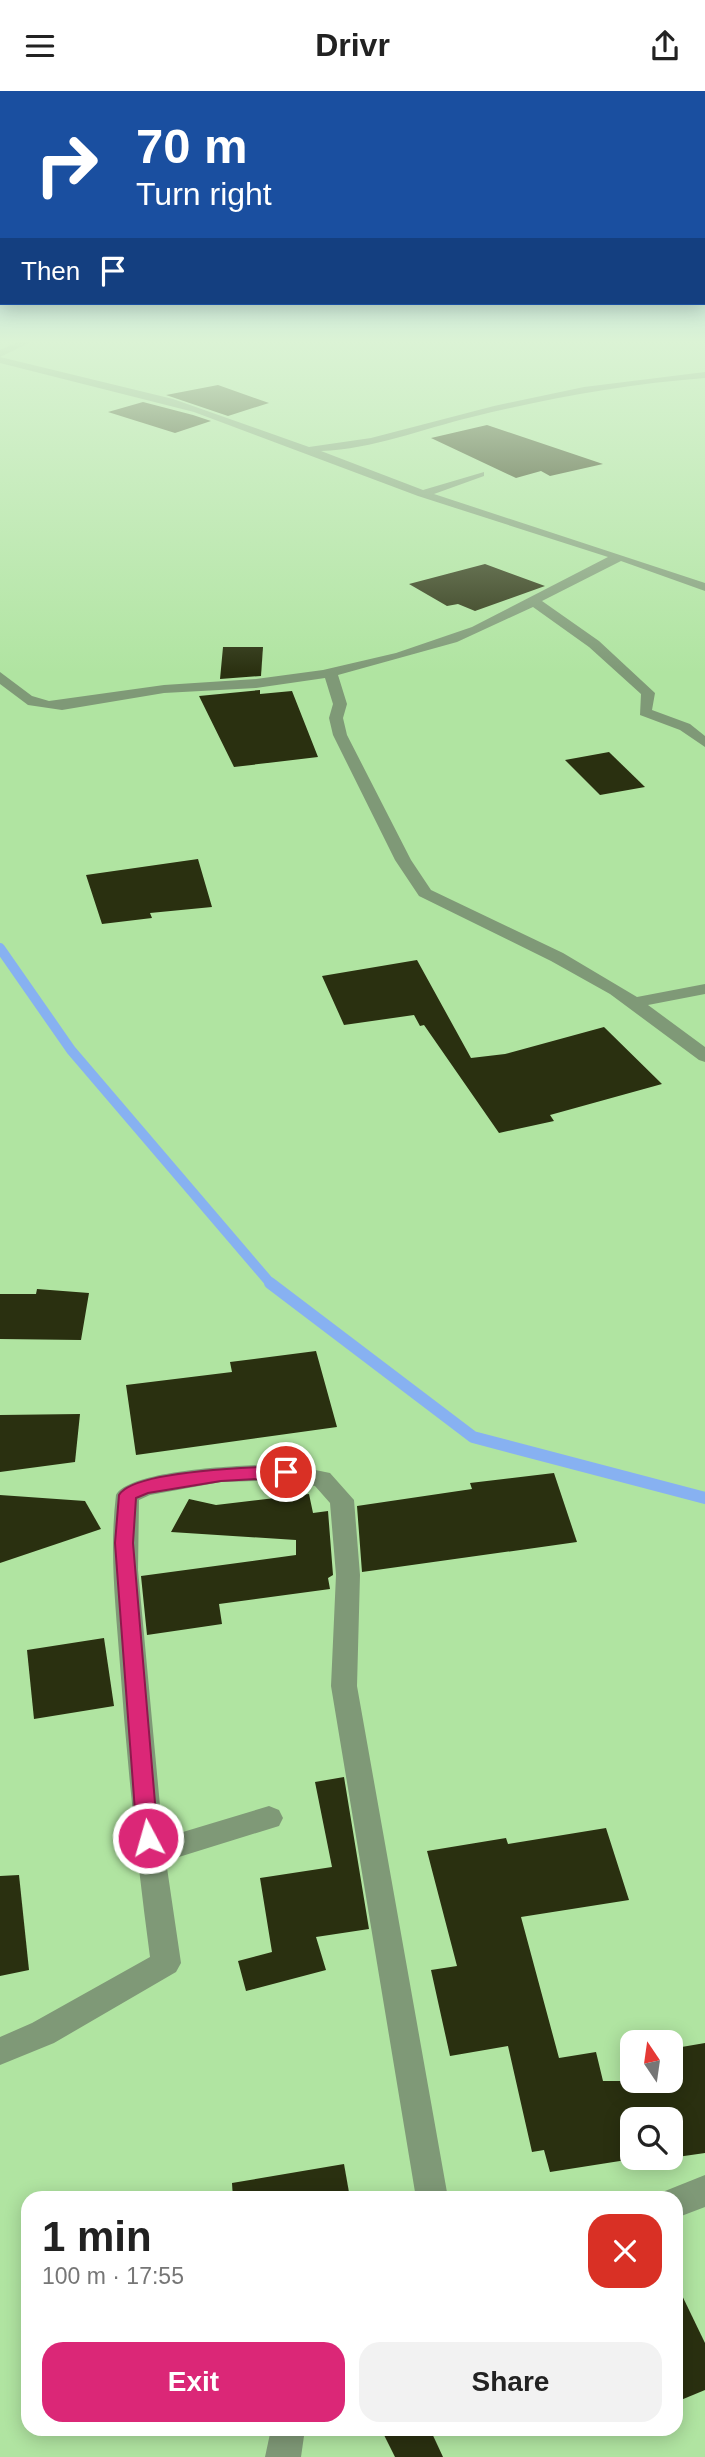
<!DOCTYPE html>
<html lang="en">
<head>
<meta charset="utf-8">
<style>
	body { margin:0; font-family:Arial,sans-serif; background:#f2f2f2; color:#222; height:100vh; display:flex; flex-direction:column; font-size:26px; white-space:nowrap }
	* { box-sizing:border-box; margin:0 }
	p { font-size:23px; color:#767676 }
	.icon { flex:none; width:38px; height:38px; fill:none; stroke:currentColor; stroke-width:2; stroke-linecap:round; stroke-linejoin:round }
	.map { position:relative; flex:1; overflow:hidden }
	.drawer { position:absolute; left:21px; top:2100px; width:662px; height:245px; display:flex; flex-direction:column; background:#fff; border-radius:21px; box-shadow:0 4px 18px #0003 }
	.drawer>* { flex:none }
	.banner { position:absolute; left:0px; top:0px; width:705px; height:214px; box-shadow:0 4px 18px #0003; background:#1a4fa0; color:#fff; overflow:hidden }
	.needle { width:46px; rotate:347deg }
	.tools { position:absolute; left:620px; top:1939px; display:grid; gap:14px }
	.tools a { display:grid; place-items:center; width:63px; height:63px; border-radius:14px; background:#fff; box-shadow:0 4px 18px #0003; font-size:35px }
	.pin { position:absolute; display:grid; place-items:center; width:60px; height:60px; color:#fff; margin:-30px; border:4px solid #fff; border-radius:50%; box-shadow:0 2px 7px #0007 }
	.me { position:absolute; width:77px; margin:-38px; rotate:354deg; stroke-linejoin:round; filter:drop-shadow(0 0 5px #0008) }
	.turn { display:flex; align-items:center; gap:24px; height:147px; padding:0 21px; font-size:32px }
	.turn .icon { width:91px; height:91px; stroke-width:2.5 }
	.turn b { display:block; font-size:49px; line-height:60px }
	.then { display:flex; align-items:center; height:66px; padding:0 21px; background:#0003; gap:14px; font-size:26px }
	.round { display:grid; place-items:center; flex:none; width:74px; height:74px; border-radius:21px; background:#f2f2f2 }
	.summary { display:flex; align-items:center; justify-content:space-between; height:119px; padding:0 21px }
	h1 { font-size:42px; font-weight:700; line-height:52px }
	.primary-button { display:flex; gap:14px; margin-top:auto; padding:14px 21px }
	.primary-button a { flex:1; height:80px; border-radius:21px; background:#db2777; color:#fff; font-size:28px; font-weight:700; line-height:80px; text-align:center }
	.primary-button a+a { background:#f2f2f2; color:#222 }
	header { display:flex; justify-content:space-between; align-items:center; height:91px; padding:0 21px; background:#fff; font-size:32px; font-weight:700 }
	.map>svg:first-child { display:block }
</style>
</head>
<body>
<header><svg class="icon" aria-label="menu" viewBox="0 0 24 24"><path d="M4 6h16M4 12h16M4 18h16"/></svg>Drivr<svg class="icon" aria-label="share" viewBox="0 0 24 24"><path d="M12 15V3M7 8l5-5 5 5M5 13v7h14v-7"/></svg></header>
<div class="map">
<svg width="705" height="2366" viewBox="0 0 705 2366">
	<rect width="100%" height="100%" fill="#b0e4a1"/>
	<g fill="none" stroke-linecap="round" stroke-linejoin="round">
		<polyline stroke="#87b1f1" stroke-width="10" points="0,857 71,959 271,1193"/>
		<polyline stroke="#87b1f1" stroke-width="12" points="270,1192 473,1346 705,1407"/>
	</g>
	<g fill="#2a3010">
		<polygon points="218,294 269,312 228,325 166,304"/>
		<polygon points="143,311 193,324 211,330 175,342 108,321"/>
		<polygon points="487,334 603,373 550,385 541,380 516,387 431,347"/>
		<polygon points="485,473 545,495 475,520 458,513 447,515 409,493"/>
		<polygon points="223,556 263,556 261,585 220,588"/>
		<polygon points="260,599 260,603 292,600 318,666 234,676 199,605"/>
		<polygon points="609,661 645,696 600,704 565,669"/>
		<polygon points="198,768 212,816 150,822 152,827 102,833 86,784"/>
		<polygon points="417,869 471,967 505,963 604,936 662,993 550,1024 554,1030 499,1042 424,934 420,935 414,924 344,934 322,885"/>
		<polygon points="37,1198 89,1202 81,1249 0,1248 0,1203 36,1203"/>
		<polygon points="316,1260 337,1336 136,1364 126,1294 232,1281 230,1271"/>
		<polygon points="80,1323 75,1371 0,1381 0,1324"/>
		<polygon points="554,1382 577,1451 362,1481 357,1415 472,1398 470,1392"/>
		<polygon points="309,1403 313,1422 328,1420 333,1484 328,1487 330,1498 219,1513 222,1533 147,1544 141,1485 296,1464 296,1449 171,1441 189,1408 216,1414"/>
		<polygon points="0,1404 85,1410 101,1438 0,1472"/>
		<polygon points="104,1547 114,1615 34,1628 27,1559"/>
		<polygon points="344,1686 369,1838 316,1846 326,1879 246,1900 238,1870 272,1861 260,1787 332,1776 315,1691"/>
		<polygon points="606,1737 629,1809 521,1826 559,1967 596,1961 603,1990 670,1990 670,1958 705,1952 705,2062 670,2067 670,2028 632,2028 632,2067 639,2067 550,2081 544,2059 532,2061 508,1955 450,1965 431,1879 457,1875 427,1760 506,1747 508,1753"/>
		<polygon points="19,1784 29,1879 0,1885 0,1785"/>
		<polygon points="344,2073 350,2107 233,2107 232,2092"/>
		<polygon points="676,2192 705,2252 705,2299 676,2311"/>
		<polygon points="381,2338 430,2338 443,2366 395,2366"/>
	</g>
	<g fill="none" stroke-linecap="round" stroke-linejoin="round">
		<g fill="#7f9977" fill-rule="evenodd">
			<polygon points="18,251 31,251 0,266 0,259"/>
			<path d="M0,266l173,42 136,48 62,-9 123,-32 90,-19 121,-15v6c-79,6 -156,20 -233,39 -50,12 -99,32 -151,34l102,39 61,-18v4l-50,18 271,89v8l-84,-30 -79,40 57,40 56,52 -3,17 38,14 15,12v11l-25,-17 -40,-15 1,-21 -52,-47 -56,-40 -76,35 -119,33 9,29 -4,14 4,17 64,125 20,30 132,63 74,44 68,-13v10l-57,11 57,42v15l-6,-2 -89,-66 -59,-33 -132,-65 -24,-36 -62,-125 -4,-17 4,-14 -8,-26 -69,10 -92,5 -102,17 -34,-5 -28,-21v-12l32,24 17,5 115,-16 92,-6 67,-9 73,-17 76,-26 136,-70 -190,-61 -224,-84 -194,-49z"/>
			<path d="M286,1373l44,9 24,27 6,75 -3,111 91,512h-32l-85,-512 5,-111 -6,-72 -15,-17 -29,-6 -65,2 -71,13 -11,5 -1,70 25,268 106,-32 10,4 4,8 -4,8 -113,35 15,102 -5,9 -122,71 -54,22v-28l32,-14 118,-66c-13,-97 -23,-194 -30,-292 -4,-56 -11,-113 -4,-170 16,-27 138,-30 170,-31z"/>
			<polygon points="705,2084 705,2116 676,2127 676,2107 662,2107 665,2100"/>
			<polygon points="271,2338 305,2338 301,2366 265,2366"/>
		</g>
	</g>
	<linearGradient id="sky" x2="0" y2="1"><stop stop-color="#81b3ec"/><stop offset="0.43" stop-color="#dbf3d5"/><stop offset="1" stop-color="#dbf3d5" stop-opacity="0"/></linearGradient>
	<rect width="705" height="582" fill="url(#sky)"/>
	<path fill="#db2777" stroke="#8e194d" stroke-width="2" d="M286,1375l7,2 2,4 -2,5 -72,4 -73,12 -12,5 -3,45 25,295 -3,6 -7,3 -8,-3 -3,-6 -22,-295 4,-48c14,-25 138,-28 167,-29z"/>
</svg>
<div class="tools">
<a><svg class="needle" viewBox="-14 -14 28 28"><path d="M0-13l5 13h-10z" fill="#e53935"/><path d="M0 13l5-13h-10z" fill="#767676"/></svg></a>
<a><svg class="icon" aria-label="search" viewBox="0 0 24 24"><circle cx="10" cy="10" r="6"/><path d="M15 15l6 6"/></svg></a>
</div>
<div class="pin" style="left:286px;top:1381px;background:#d93025"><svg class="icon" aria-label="arrive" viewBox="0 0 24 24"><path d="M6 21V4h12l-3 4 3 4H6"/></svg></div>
<svg class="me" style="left:148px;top:1747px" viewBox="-20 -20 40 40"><circle r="17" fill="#db2777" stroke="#fff" stroke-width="3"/><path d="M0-11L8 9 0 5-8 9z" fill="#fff"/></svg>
<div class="banner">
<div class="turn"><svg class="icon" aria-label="right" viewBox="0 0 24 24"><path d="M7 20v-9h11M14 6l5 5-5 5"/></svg><div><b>70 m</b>Turn right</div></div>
<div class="then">Then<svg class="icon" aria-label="arrive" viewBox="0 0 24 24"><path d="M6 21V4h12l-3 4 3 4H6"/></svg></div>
</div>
<section class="drawer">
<div class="summary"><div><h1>1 min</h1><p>100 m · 17:55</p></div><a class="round" style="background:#d93025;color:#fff"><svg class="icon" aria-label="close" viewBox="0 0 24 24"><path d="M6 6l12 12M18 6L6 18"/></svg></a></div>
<div class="primary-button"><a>Exit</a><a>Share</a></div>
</section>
</div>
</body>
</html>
